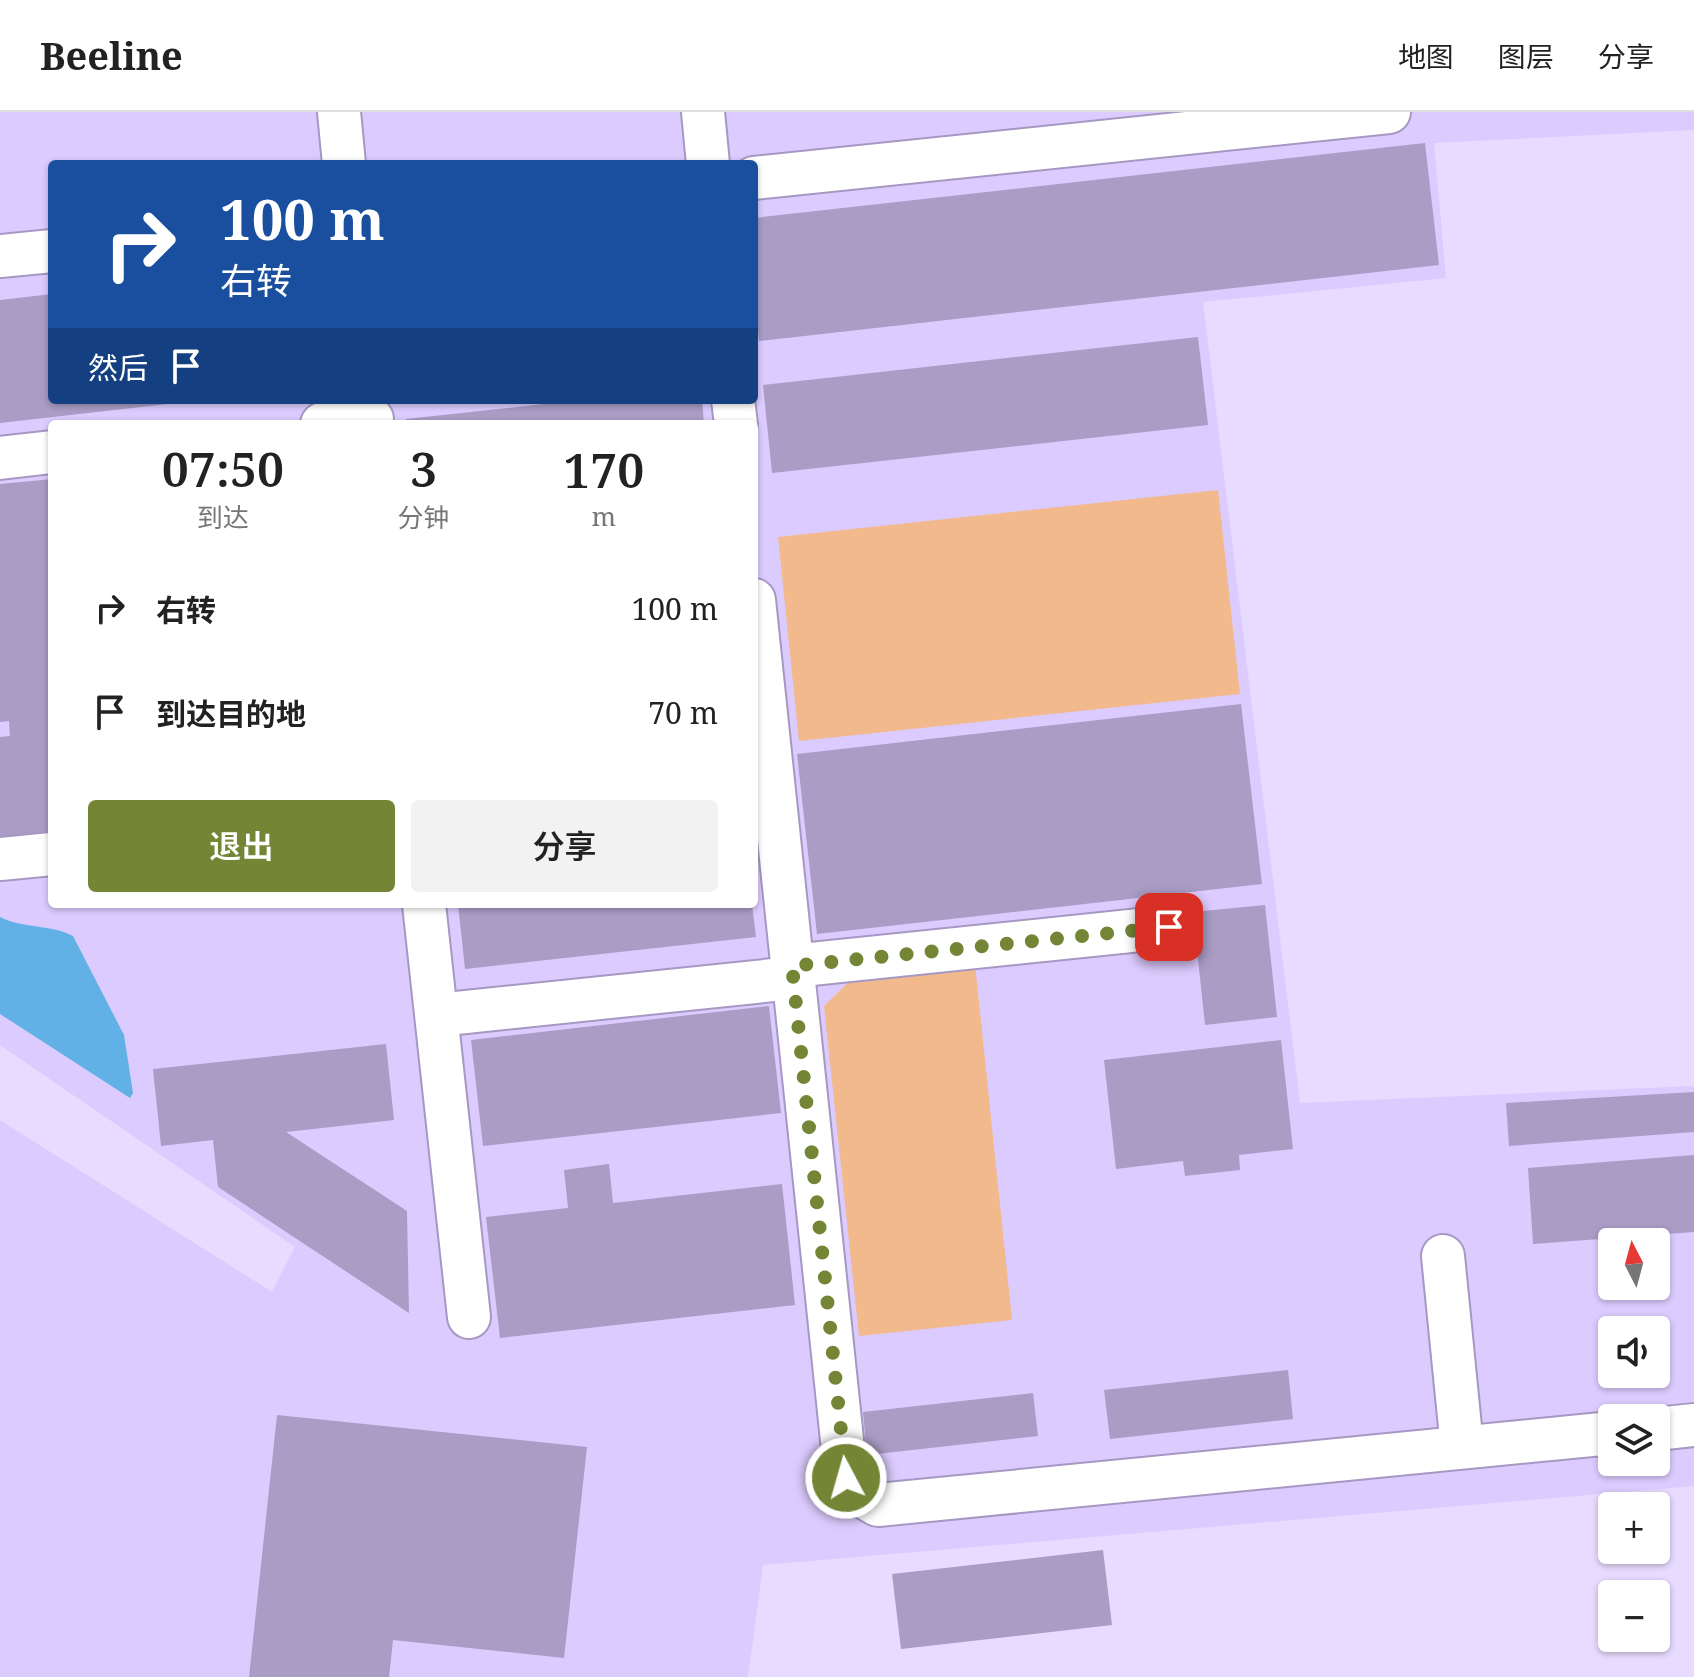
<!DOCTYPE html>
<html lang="zh">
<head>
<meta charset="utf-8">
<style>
	body { margin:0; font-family:"Noto Serif","Noto Sans SC",serif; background:#f2f2f2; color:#222; height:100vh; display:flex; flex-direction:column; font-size:30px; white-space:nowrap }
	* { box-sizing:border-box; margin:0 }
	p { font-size:26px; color:#767676 }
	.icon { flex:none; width:44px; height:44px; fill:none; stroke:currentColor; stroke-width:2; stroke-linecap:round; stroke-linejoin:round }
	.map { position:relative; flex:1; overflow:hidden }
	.side { position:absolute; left:48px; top:308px; width:710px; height:488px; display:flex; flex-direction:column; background:#fff; border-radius:8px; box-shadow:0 2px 6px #0004 }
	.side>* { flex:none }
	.banner { position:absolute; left:48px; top:48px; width:710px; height:244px; border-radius:8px; box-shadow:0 2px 6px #0004; background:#1a4fa0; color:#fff; overflow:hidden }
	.needle { width:52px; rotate:354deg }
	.fabs { position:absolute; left:1598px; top:1116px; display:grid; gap:16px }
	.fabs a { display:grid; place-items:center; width:72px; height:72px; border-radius:8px; background:#fff; box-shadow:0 2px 6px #0004; font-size:40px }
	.pin { position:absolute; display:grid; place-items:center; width:68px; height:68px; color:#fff; margin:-34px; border-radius:16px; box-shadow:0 4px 12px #0006 }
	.me { position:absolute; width:88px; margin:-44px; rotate:354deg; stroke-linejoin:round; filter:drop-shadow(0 0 6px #0008) }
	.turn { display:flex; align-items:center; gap:28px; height:168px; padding:0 40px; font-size:36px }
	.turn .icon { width:104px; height:104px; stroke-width:2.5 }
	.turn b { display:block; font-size:56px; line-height:68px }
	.then { display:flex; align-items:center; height:76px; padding:0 40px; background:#0003; gap:16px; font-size:30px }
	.eta { display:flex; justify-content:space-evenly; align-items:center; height:136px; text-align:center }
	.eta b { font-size:48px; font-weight:600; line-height:56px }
	.button { display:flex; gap:16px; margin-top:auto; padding:16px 40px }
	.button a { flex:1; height:92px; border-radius:8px; background:#748535; color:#fff; font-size:32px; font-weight:600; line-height:92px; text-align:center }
	.button a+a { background:#f2f2f2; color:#222 }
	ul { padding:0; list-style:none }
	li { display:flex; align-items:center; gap:24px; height:104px; padding:0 40px }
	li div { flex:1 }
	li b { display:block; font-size:30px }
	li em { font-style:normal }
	header { display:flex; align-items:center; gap:48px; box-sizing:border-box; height:112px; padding:0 40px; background:#fff; border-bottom:2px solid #e0e0e0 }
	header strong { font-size:38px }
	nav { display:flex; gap:44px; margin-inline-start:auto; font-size:28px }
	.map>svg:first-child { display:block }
</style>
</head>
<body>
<header>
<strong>Beeline</strong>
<nav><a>地图</a><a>图层</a><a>分享</a></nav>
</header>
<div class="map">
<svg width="1694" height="1565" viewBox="0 0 1694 1565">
	<rect width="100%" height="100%" fill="#e7dbff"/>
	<path fill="#dccbfe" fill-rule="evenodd" d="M0,0h1694v18l-260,13 12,135 -243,24 97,801 394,-17v400l-931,79 -15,112h-748v-557l272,172 23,-45 -295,-202zM52,52h702v236h-702zM52,312h702v480h-702zM1612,1130h44v44h-44zM1612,1218h44v44h-44zM1612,1306h44v44h-44z"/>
	<g fill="#f1b98c">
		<polygon points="1218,378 1240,582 799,629 778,425"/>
		<polygon points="975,852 1012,1208 859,1224 824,894 854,865"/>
	</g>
	<path fill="#62b1e6" d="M0,805c23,12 51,7 73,19l51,99 9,58 -3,5 -130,-84z"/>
	<g fill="#a99cc5">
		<polygon points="1425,31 1439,153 759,229 754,182 754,106"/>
		<polygon points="52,182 52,288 185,290 0,311 0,188"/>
		<polygon points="1198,225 1208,313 772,361 763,273"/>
		<polygon points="581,288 702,288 704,312 407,312 406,307"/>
		<polygon points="52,367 52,724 0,730 0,625 10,624 9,609 0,610 0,372"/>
		<polygon points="1241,592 1262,772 817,822 797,642"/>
		<polygon points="458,792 752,792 756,825 465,857"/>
		<polygon points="1265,793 1277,905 1205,913 1193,800"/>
		<polygon points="769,894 781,1001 483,1034 471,928"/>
		<polygon points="1281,928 1293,1037 1239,1043 1240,1058 1185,1064 1183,1049 1116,1057 1104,948"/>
		<polygon points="386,932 394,1008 286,1020 407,1099 409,1201 218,1075 213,1028 161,1034 153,957"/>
		<polygon points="1694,980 1694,1020 1509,1034 1506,991"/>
		<polygon points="1694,1043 1694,1120 1533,1132 1528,1056"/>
		<polygon points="609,1052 613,1091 782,1072 795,1193 500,1226 486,1105 568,1096 564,1058"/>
		<polygon points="1288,1258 1293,1307 1110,1327 1104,1278"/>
		<polygon points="1033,1281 1038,1324 867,1343 863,1300"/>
		<polygon points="277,1303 587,1335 564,1546 393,1528 389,1565 249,1565"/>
		<polygon points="1103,1438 1112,1513 901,1537 892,1462"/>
	</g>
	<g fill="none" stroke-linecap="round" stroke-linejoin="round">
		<g stroke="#a698c2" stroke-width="46">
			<g id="minor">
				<polyline points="339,0 344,52"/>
				<polyline points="703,0 708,52"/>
				<polyline points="754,66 1389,0"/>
				<polyline points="0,144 52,139"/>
				<polyline points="733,288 736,312"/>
				<polyline points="322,312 372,307"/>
				<polyline points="0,346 52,340"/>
				<polyline points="754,488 846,1366 859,1382 878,1393 1612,1321"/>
				<polyline points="0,747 52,742"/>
				<polyline points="424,792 469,1205"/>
				<polyline points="792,854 1169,815"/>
				<polyline points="437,903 793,866"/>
				<polyline points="1443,1144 1462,1335"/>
				<polyline points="1656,1317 1694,1313"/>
			</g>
		</g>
		<use href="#minor" stroke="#fff" stroke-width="42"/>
	</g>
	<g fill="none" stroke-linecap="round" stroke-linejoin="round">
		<polyline stroke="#748535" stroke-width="14" stroke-dasharray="0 25.2" points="846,1366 792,854 1169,815"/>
	</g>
</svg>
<div class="fabs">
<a><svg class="needle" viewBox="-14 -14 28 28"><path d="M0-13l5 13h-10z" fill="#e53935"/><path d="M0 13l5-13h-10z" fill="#767676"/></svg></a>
<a><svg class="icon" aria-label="sound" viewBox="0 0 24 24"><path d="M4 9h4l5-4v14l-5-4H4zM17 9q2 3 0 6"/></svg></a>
<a><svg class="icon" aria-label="layers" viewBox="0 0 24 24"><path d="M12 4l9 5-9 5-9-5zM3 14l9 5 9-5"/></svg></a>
<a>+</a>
<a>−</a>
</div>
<div class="pin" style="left:1169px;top:815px;background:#d93025"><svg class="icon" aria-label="arrive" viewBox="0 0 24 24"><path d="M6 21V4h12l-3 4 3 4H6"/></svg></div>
<svg class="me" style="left:846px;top:1366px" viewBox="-20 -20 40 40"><circle r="17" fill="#748535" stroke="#fff" stroke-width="3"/><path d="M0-11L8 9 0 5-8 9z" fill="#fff"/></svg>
<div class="banner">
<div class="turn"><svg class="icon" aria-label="right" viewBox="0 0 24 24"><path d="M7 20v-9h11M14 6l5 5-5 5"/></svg><div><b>100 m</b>右转</div></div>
<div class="then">然后<svg class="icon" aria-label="arrive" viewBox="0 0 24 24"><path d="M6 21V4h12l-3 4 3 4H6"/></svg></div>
</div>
<section class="side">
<div class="eta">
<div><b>07:50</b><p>到达</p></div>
<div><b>3</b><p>分钟</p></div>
<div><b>170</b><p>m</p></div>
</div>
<ul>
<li><svg class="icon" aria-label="right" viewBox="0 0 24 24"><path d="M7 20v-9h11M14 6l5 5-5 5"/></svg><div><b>右转</b></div><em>100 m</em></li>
<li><svg class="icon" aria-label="arrive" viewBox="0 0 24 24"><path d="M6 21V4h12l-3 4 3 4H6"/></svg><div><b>到达目的地</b></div><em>70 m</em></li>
</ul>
<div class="button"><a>退出</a><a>分享</a></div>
</section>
</div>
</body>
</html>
